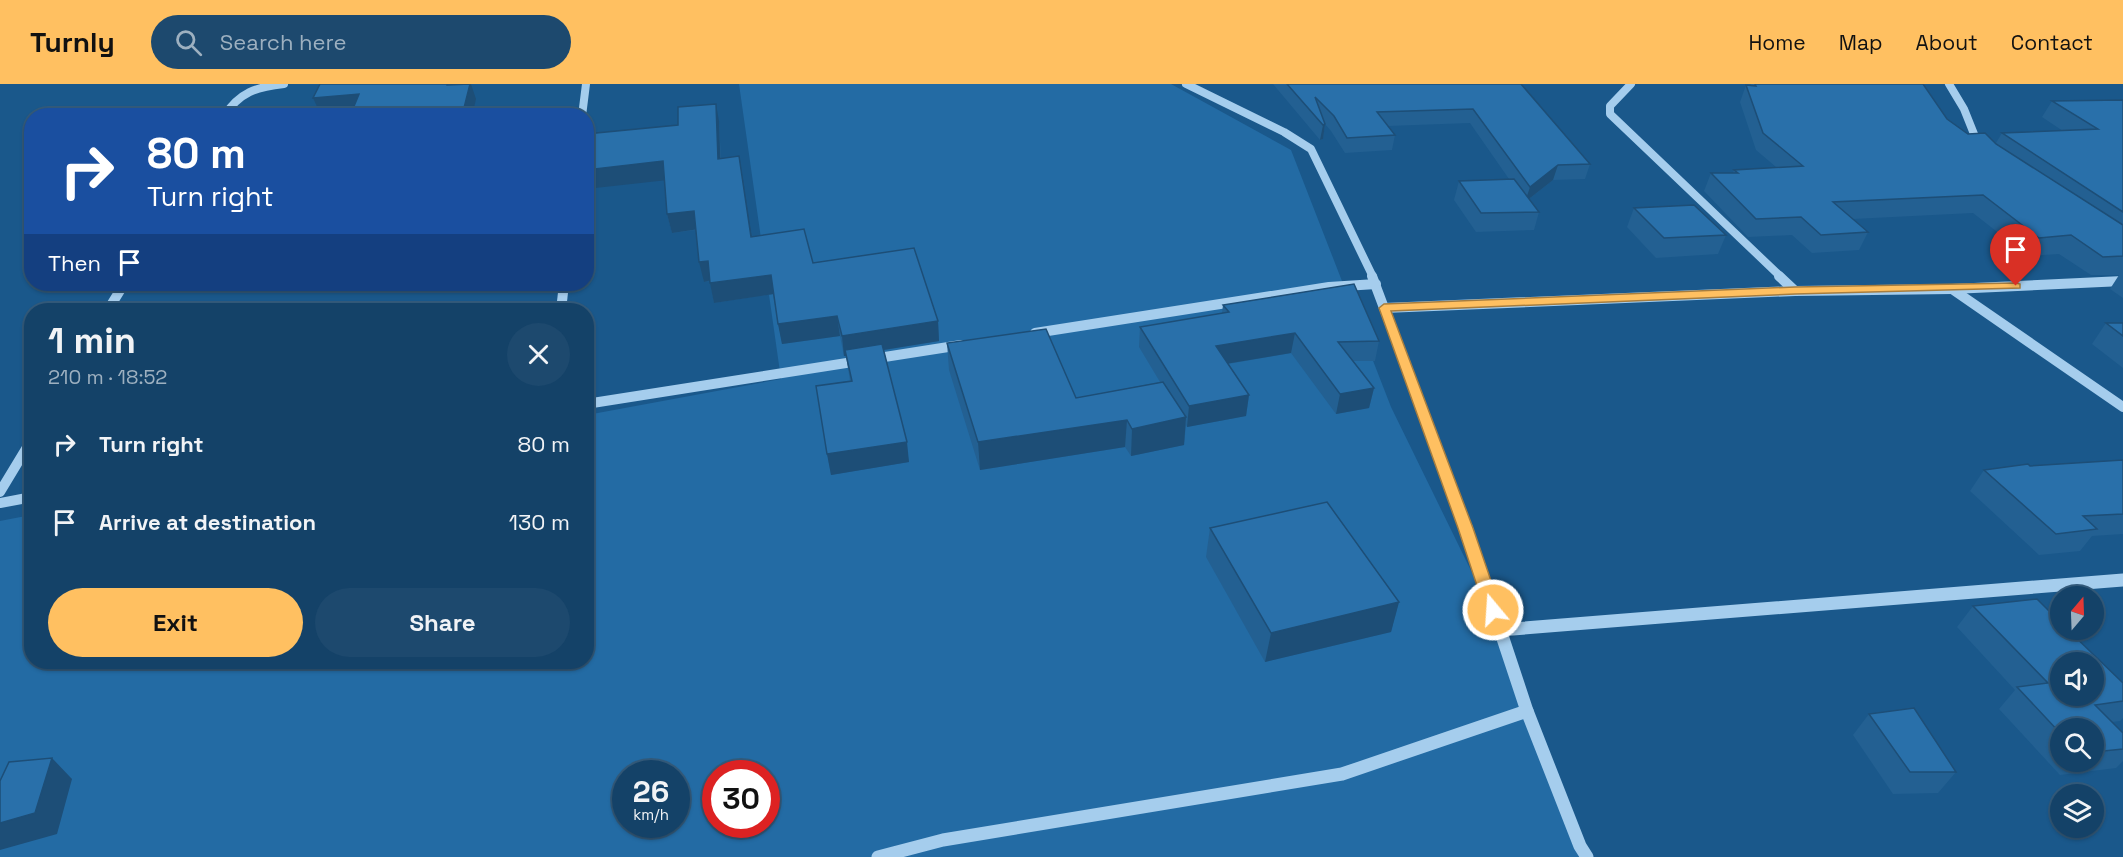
<!DOCTYPE html>
<html lang="en">
<head>
<meta charset="utf-8">
<style>
	body { margin:0; font-family:"Space Grotesk",sans-serif; background:#1d496e; color:#f1f3f6; height:100vh; display:flex; flex-direction:column; font-size:22px; white-space:nowrap }
	* { box-sizing:border-box; margin:0 }
	p { font-size:20px; color:#9db0c0 }
	.icon { flex:none; width:33px; height:33px; fill:none; stroke:currentColor; stroke-width:2; stroke-linecap:round; stroke-linejoin:round }
	.map { position:relative; flex:1; overflow:hidden }
	.drawer { position:absolute; left:24px; top:219px; width:570px; height:366px; display:flex; flex-direction:column; background:#144268; border-radius:24px; box-shadow:0 2px 4px #0004,0 0 0 2px #335b7c }
	.drawer>* { flex:none }
	.banner { position:absolute; left:24px; top:24px; width:570px; height:183px; border-radius:24px; box-shadow:0 2px 4px #0004,0 0 0 2px #335b7c; background:#1a4fa0; color:#fff; overflow:hidden }
	.needle { width:39px; rotate:19deg }
	.buttons { position:absolute; left:2050px; top:502px; display:grid; gap:12px }
	.buttons a { display:grid; place-items:center; width:54px; height:54px; border-radius:50%; background:#144268; box-shadow:0 2px 4px #0004,0 0 0 2px #335b7c; font-size:30px }
	.speed { position:absolute; left:612px; top:676px; display:flex; gap:12px; font-size:30px; font-weight:700; text-align:center }
	.speed>* { display:grid; place-content:center; width:78px; height:78px; border-radius:50%; background:#144268; box-shadow:0 2px 4px #0004,0 0 0 2px #335b7c; line-height:1 }
	.speed small { font-size:15px; font-weight:400 }
	.speed .limit { border:9px solid #d22; background:#fff; color:#111 }
	.pin { position:absolute; display:grid; place-items:center; width:51px; height:51px; color:#fff; margin:-62px -26px; border-radius:50% 50% 50% 0; rotate:-45deg; box-shadow:0 0 6px #0007 }
	.pin .icon { rotate:45deg }
	.me { position:absolute; width:66px; margin:-33px; rotate:342deg; stroke-linejoin:round; filter:drop-shadow(0 0 4px #0008) }
	.turn { display:flex; align-items:center; gap:21px; height:126px; padding:0 24px; font-size:27px }
	.turn .icon { width:78px; height:78px; stroke-width:2.5 }
	.turn b { display:block; font-size:42px; line-height:51px }
	.then { display:flex; align-items:center; height:57px; padding:0 24px; background:#0003; gap:12px; font-size:22px }
	.round { display:grid; place-items:center; flex:none; width:63px; height:63px; border-radius:32px; background:#1d496e }
	.overview { display:flex; align-items:center; justify-content:space-between; height:102px; padding:0 24px }
	h1 { font-size:36px; font-weight:800; line-height:45px }
	.action { display:flex; gap:12px; margin-top:auto; padding:12px 24px }
	.action a { flex:1; height:69px; border-radius:36px; background:#ffc061; color:#111; font-size:24px; font-weight:800; line-height:69px; text-align:center }
	.action a+a { background:#1d496e; color:#f1f3f6 }
	ul { padding:0; list-style:none }
	li { display:flex; align-items:center; gap:18px; height:78px; padding:0 24px }
	li div { flex:1 }
	li b { display:block; font-size:22px }
	li em { font-style:normal }
	header { display:flex; align-items:center; gap:36px; box-sizing:border-box; height:84px; padding:0 30px; background:#ffc061; color:#111 }
	header strong { font-size:28px }
	nav { display:flex; gap:33px; margin-inline-start:auto; font-size:21px }
	.search { width:420px; height:54px; background:#1d496e; display:flex; align-items:center; gap:15px; box-sizing:border-box; padding:0 21px; border-radius:33px; color:#9db0c0; font-size:22px }
	.map>svg:first-child { display:block }
</style>
</head>
<body>
<header>
<strong>Turnly</strong>
<div class="search"><svg class="icon" aria-label="search" viewBox="0 0 24 24"><circle cx="10" cy="10" r="6"/><path d="M15 15l6 6"/></svg>Search here</div>
<nav><a>Home</a><a>Map</a><a>About</a><a>Contact</a></nav>
</header>
<div class="map">
<svg width="2123" height="773" viewBox="0 0 2123 773">
	<rect width="100%" height="100%" fill="#1a588b"/>
	<path fill="#236ba4" fill-rule="evenodd" d="M739,0h432l120,66 100,257 109,223 89,227h-1589v-336l31,-6 1,147h554l1,-247 194,-36zM626,690h50v51h-50zM716,690h50v51h-50z"/>
	<g fill="none" stroke-linecap="round" stroke-linejoin="round">
		<g stroke="#a5cded" stroke-width="8">
			<polyline points="1186,0 1284,48 1311,65 1373,193"/>
			<polyline points="1631,0 1610,22 1610,30 1781,193"/>
			<polyline points="1949,0 1964,25 1978,60"/>
			<path d="M224,32c16,-24 32,-29 60,-32"/>
			<polyline points="582,32 586,0"/>
		</g>
		<g stroke="#a5cded" stroke-width="10">
			<polyline points="1372,192 1467,445"/>
			<polyline points="1779,192 1795,207"/>
			<polyline points="1952,205 2123,323"/>
			<polyline points="1384,224 1795,207 1952,205 2123,197"/>
			<polyline points="108,226 124,200"/>
			<polyline points="561,226 564,200"/>
			<polyline points="1035,249 1329,203 1376,200"/>
			<polyline points="586,320 961,261"/>
			<polyline points="0,408 32,355"/>
			<polyline points="0,419 32,413"/>
		</g>
		<g stroke="#a5cded" stroke-width="13">
			<polyline points="1466,443 1527,627 1580,762 1587,773"/>
			<polyline points="1500,546 2123,496"/>
			<polyline points="878,773 943,756 1342,690 1527,627"/>
		</g>
	</g>
	<g fill="#236092" fill-rule="evenodd">
		<polygon points="1273,0 1521,0 1590,80 1585,95 1553,96 1529,115 1539,128 1534,146 1476,148 1454,116 1459,97 1509,95 1470,39 1388,42 1395,51 1392,66 1345,69 1331,47 1325,40 1323,55 1320,56"/>
		<polygon points="1751,0 1923,0 1947,35 1968,50 1996,59 2002,49 2063,47 2042,33 2052,17 2123,16 2123,214 2110,205 2119,191 2091,191 2059,170 2028,172 1973,129 1853,135 1868,148 1859,166 1812,169 1792,151 1748,153 1704,107 1711,89 1733,89 1734,86 1776,83 1756,66 1740,18 1746,1 1750,2"/>
		<polygon points="719,37 721,74 742,90 752,152 813,179 938,237 939,257 884,266 909,378 831,391 816,302 850,297 846,272 844,272 840,252 782,260 773,210 714,219 710,197 704,198 696,146 672,149 667,130"/>
		<polygon points="1634,124 1726,151 1718,170 1656,174 1627,143"/>
		<polygon points="1223,221 1379,257 1375,277 1353,277 1374,304 1369,324 1336,330 1291,269 1228,280 1249,311 1246,332 1187,343 1186,341 1184,361 1131,372 1125,363 980,386 949,286 947,259 1076,314 1160,298 1139,263 1140,243 1222,229"/>
		<polygon points="2106,239 2123,239 2123,284 2092,260"/>
		<polygon points="2123,376 2123,450 2092,452 2080,467 2039,471 1970,407 1984,386"/>
		<polygon points="1210,444 1399,518 1391,548 1265,578 1206,473"/>
		<path d="M1973,522l150,77v35l-3,3 -8,1 11,11v28l-7,7 -56,7 -61,-66 16,-19 -58,-63zM2061,645h33v33h-33z"/>
		<polygon points="1869,630 1956,688 1938,709 1893,710 1853,651"/>
	</g>
	<g fill="#1d4e77">
		<polygon points="470,0 471,0 476,15 472,32 462,32"/>
		<polygon points="359,10 366,27 321,31 313,14"/>
		<polygon points="716,20 719,37 721,93 718,75"/>
		<polygon points="1325,40 1323,55 1320,56 1323,41"/>
		<polygon points="739,72 742,90 755,172 751,153"/>
		<polygon points="663,77 668,96 586,105 586,86"/>
		<polygon points="1558,81 1553,96 1525,118 1530,103"/>
		<polygon points="694,127 699,145 672,149 667,130"/>
		<polygon points="708,177 712,196 704,198 699,178"/>
		<polygon points="771,191 774,210 714,219 710,199"/>
		<polygon points="250,200 302,200 253,206"/>
		<polygon points="837,232 840,252 782,260 778,240"/>
		<polygon points="938,237 939,257 846,272 845,266 846,272 844,272 842,252"/>
		<polygon points="1295,249 1291,269 1213,282 1216,262"/>
		<polygon points="1374,304 1369,324 1336,330 1340,310"/>
		<polygon points="1249,311 1246,332 1187,343 1189,322"/>
		<polygon points="1186,333 1184,361 1131,372 1132,345"/>
		<polygon points="1127,336 1125,363 980,386 978,358"/>
		<polygon points="907,358 909,378 831,391 827,370"/>
		<polygon points="1399,518 1391,548 1265,578 1271,549"/>
		<polygon points="52,674 72,695 57,750 0,766 0,739"/>
	</g>
	<g fill="#2970aa" stroke="#1d4e77" stroke-width="1.5" fill-rule="evenodd">
		<polygon points="320,0 447,0 447,1 470,0 462,32 350,32 359,10 313,14"/>
		<polygon points="1287,0 1521,0 1590,80 1558,81 1530,103 1473,25 1377,28 1395,51 1347,54 1334,32 1315,13 1325,40 1323,41"/>
		<polygon points="1755,0 1923,0 1947,35 1968,50 1985,49 1996,60 2123,141 2123,172 2103,173 2071,151 2039,154 1983,111 1833,118 1868,148 1821,151 1801,133 1756,135 1711,89 1738,89 1734,86 1803,82 1763,49 1746,1 1756,2"/>
		<polygon points="2123,16 2123,128 2002,49 2098,45 2052,17"/>
		<polygon points="716,20 718,75 739,72 751,153 804,145 813,179 914,164 938,237 842,252 837,232 778,240 771,191 710,199 708,177 699,178 694,127 667,130 663,77 586,86 586,50 678,41 678,23"/>
		<polygon points="1514,95 1539,128 1481,129 1459,97"/>
		<polygon points="1694,121 1726,151 1664,154 1634,124"/>
		<polygon points="1354,200 1379,257 1338,258 1374,304 1340,310 1295,249 1216,262 1249,311 1189,322 1140,243 1229,228 1223,221"/>
		<polygon points="2106,239 2123,239 2123,252"/>
		<polygon points="1046,245 1076,314 1163,298 1186,333 1132,345 1127,336 978,358 947,259"/>
		<polygon points="882,260 907,358 827,370 816,302 852,297 845,266"/>
		<polygon points="2123,376 2123,430 2083,432 2097,445 2056,450 1984,386 2028,380 2030,382"/>
		<polygon points="1327,418 1399,518 1271,549 1210,444"/>
		<path d="M2037,515l24,24v7h7l55,53v18l-28,4 28,28v16l-29,3v-23h-33v5l-44,-47 31,-4 -75,-77zM2061,579h33v33h-33z"/>
		<polygon points="1914,624 1956,688 1910,688 1869,630"/>
		<polygon points="52,674 35,729 0,739 0,697 9,678"/>
	</g>
	<polygon fill="#ffc061" stroke="#a67d3f" stroke-width="1.5" points="2016,199 2020,200 2020,204 1795,210 1391,227 1473,444 1501,526 1498,530 1487,530 1485,526 1458,444 1379,224 1384,220 1795,203"/>
</svg>
<div class="buttons">
<a><svg class="needle" viewBox="-14 -14 28 28"><path d="M0-13l5 13h-10z" fill="#e53935"/><path d="M0 13l5-13h-10z" fill="#9db0c0"/></svg></a>
<a><svg class="icon" aria-label="sound" viewBox="0 0 24 24"><path d="M4 9h4l5-4v14l-5-4H4zM17 9q2 3 0 6"/></svg></a>
<a><svg class="icon" aria-label="search" viewBox="0 0 24 24"><circle cx="10" cy="10" r="6"/><path d="M15 15l6 6"/></svg></a>
<a><svg class="icon" aria-label="layers" viewBox="0 0 24 24"><path d="M12 4l9 5-9 5-9-5zM3 14l9 5 9-5"/></svg></a>
</div>
<div class="speed"><div>26<small>km/h</small></div><div class="limit">30</div></div>
<div class="pin" style="left:2016px;top:202px;background:#d93025"><svg class="icon" aria-label="arrive" viewBox="0 0 24 24"><path d="M6 21V4h12l-3 4 3 4H6"/></svg></div>
<svg class="me" style="left:1493px;top:526px" viewBox="-20 -20 40 40"><circle r="17" fill="#ffc061" stroke="#fff" stroke-width="3"/><path d="M0-11L8 9 0 5-8 9z" fill="#fff"/></svg>
<div class="banner">
<div class="turn"><svg class="icon" aria-label="right" viewBox="0 0 24 24"><path d="M7 20v-9h11M14 6l5 5-5 5"/></svg><div><b>80 m</b>Turn right</div></div>
<div class="then">Then<svg class="icon" aria-label="arrive" viewBox="0 0 24 24"><path d="M6 21V4h12l-3 4 3 4H6"/></svg></div>
</div>
<section class="drawer">
<div class="overview"><div><h1>1 min</h1><p>210 m · 18:52</p></div><a class="round"><svg class="icon" aria-label="close" viewBox="0 0 24 24"><path d="M6 6l12 12M18 6L6 18"/></svg></a></div>
<ul>
<li><svg class="icon" aria-label="right" viewBox="0 0 24 24"><path d="M7 20v-9h11M14 6l5 5-5 5"/></svg><div><b>Turn right</b></div><em>80 m</em></li>
<li><svg class="icon" aria-label="arrive" viewBox="0 0 24 24"><path d="M6 21V4h12l-3 4 3 4H6"/></svg><div><b>Arrive at destination</b></div><em>130 m</em></li>
</ul>
<div class="action"><a>Exit</a><a>Share</a></div>
</section>
</div>
</body>
</html>
